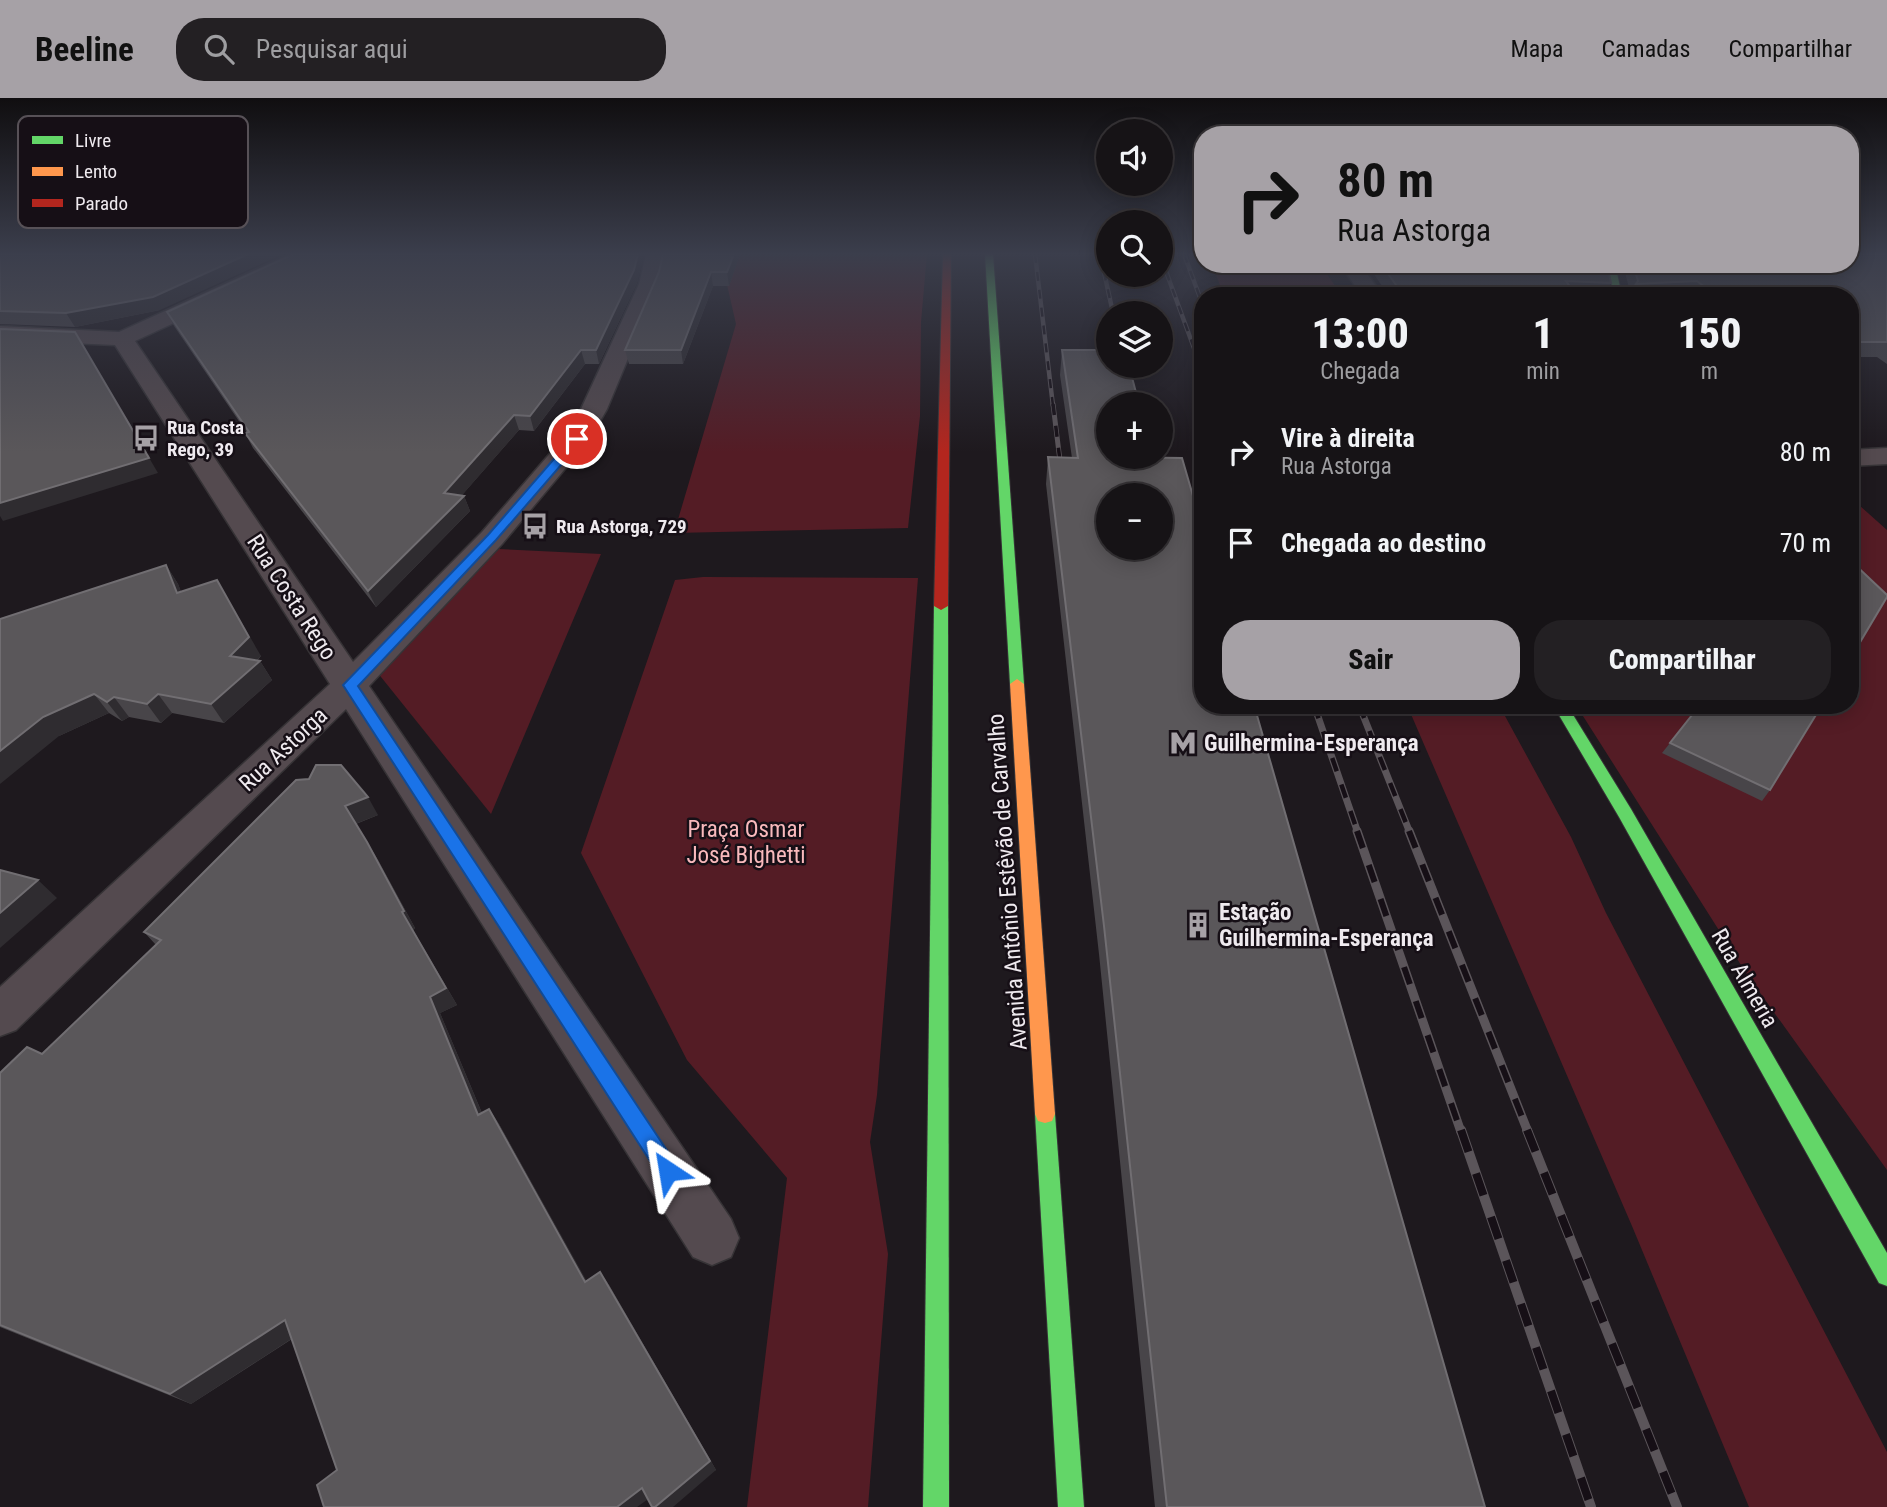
<!DOCTYPE html>
<html lang="pt">
<head>
<meta charset="utf-8">
<style>
	body { margin:0; font-family:"Roboto Condensed",sans-serif; background:#232023; color:#f1f3f6; height:100vh; display:flex; flex-direction:column; font-size:26px; white-space:nowrap }
	* { box-sizing:border-box; margin:0 }
	p { font-size:23px; color:#9e9ea1 }
	.icon { flex:none; width:38px; height:38px; fill:none; stroke:currentColor; stroke-width:2; stroke-linecap:round; stroke-linejoin:round }
	.map { position:relative; flex:1; overflow:hidden }
	.side { position:absolute; left:1194px; top:189px; width:665px; height:427px; display:flex; flex-direction:column; background:#161316; border-radius:28px; box-shadow:0 4px 18px #0003,0 0 0 2px #353235 }
	.side>* { flex:none }
	.banner { position:absolute; left:1194px; top:28px; width:665px; height:147px; border-radius:28px; box-shadow:0 4px 18px #0003,0 0 0 2px #353235; background:#a6a1a6; color:#111; overflow:hidden }
	.fabs { position:absolute; left:1096px; top:21px; display:grid; gap:14px }
	.fabs a { display:grid; place-items:center; width:77px; height:77px; border-radius:50%; background:#161316; box-shadow:0 4px 18px #0003,0 0 0 2px #353235; font-size:35px }
	.pin { position:absolute; display:grid; place-items:center; width:60px; height:60px; color:#fff; margin:-30px; border:4px solid #fff; border-radius:50%; box-shadow:0 2px 7px #0007 }
	.me { position:absolute; width:77px; margin:-38px; rotate:327deg; stroke-linejoin:round; filter:drop-shadow(0 0 5px #0008) }
	.turn { display:flex; align-items:center; gap:24px; height:147px; padding:0 28px; font-size:32px }
	.turn .icon { width:91px; height:91px; stroke-width:2.5 }
	.turn b { display:block; font-size:49px; line-height:60px }
	.eta { display:flex; justify-content:space-evenly; align-items:center; height:119px; text-align:center }
	.eta b { font-size:42px; font-weight:800; line-height:49px }
	.button { display:flex; gap:14px; margin-top:auto; padding:14px 28px }
	.button a { flex:1; height:80px; border-radius:28px; background:#a6a1a6; color:#111; font-size:28px; font-weight:800; line-height:80px; text-align:center }
	.button a+a { background:#232023; color:#f1f3f6 }
	ul { padding:0; list-style:none }
	li { display:flex; align-items:center; gap:21px; height:91px; padding:0 28px }
	li div { flex:1 }
	li b { display:block; font-size:26px }
	li em { font-style:normal }
	header { display:flex; align-items:center; gap:42px; box-sizing:border-box; height:98px; padding:0 35px; background:#a6a1a6; color:#111 }
	header strong { font-size:33px }
	nav { display:flex; gap:38px; margin-inline-start:auto; font-size:24px }
	.search { width:490px; height:63px; background:#232023; display:flex; align-items:center; gap:18px; box-sizing:border-box; padding:0 24px; border-radius:28px; color:#9e9ea1; font-size:26px }
	.map>svg:first-child { display:block }
</style>
</head>
<body>
<header>
<strong>Beeline</strong>
<div class="search"><svg class="icon" aria-label="search" viewBox="0 0 24 24"><circle cx="10" cy="10" r="6"/><path d="M15 15l6 6"/></svg>Pesquisar aqui</div>
<nav><a>Mapa</a><a>Camadas</a><a>Compartilhar</a></nav>
</header>
<div class="map">
<svg width="1887" height="1409" viewBox="0 0 1887 1409">
	<rect width="100%" height="100%" fill="#1e191e"/>
	<g fill="#541c25">
		<polygon points="720,156 927,156 921,224 920,318 908,430 674,435 736,226"/>
		<polygon points="1212,166 1320,166 1342,198 1224,198"/>
		<polygon points="1850,399 1887,432 1887,1072 1748,878 1576,607 1850,607"/>
		<polygon points="499,451 601,456 491,716 377,574"/>
		<polygon points="703,479 918,480 877,997 870,1044 888,1156 868,1409 747,1409 787,1080 687,962 581,755 675,482"/>
		<polygon points="1407,607 1499,607 1571,739 1606,815 1887,1354 1887,1409 1749,1409 1632,1128"/>
	</g>
	<g fill="none" stroke-linecap="round" stroke-linejoin="round">
		<g stroke="#363336" stroke-width="3">
			<g id="street">
				<polygon points="290,156 317,156 314,160 135,243 353,564 482,434 566,337 581,311 639,186 646,156 666,156 659,186 607,311 590,341 502,446 369,588 731,1121 739,1140 731,1159 712,1167 693,1159 346,611 16,932 0,938 0,889 330,586 115,247 0,242 0,228 119,234"/>
				<polygon points="1340,166 1360,166 1383,198 1362,198"/>
				<polygon points="1887,350 1887,366 1850,368 1850,352"/>
			</g>
		</g>
		<g stroke="#363336" stroke-width="2">
			<g id="fast">
				<polygon points="985,156 993,156 1024,586 1017,591 1010,586"/>
				<polygon points="1607,166 1615,166 1622,198 1614,198"/>
				<polygon points="941,504 948,508 949,1409 923,1409 934,508"/>
				<polygon points="1553,607 1567,607 1631,711 1887,1155 1887,1188 1879,1185 1619,719"/>
				<polygon points="1045,1007 1052,1009 1055,1016 1084,1409 1058,1409 1035,1016 1038,1009"/>
			</g>
		</g>
		<g stroke="#363336" stroke-width="2">
			<polygon id="slow" points="1017,581 1024,586 1055,1016 1052,1023 1045,1025 1038,1023 1035,1016 1010,586"/>
		</g>
		<g stroke="#363336" stroke-width="2">
			<polygon id="jam" points="943,156 951,156 948,508 941,512 934,508"/>
		</g>
		<use href="#street" fill="#544a4f" fill-rule="evenodd"/>
		<use href="#fast" fill="#63d668" fill-rule="evenodd"/>
		<use href="#slow" fill="#ff974d" fill-rule="evenodd"/>
		<use href="#jam" fill="#b3261e" fill-rule="evenodd"/>
		<g stroke="#5b555a" stroke-width="4.5">
			<g id="rail-far4">
				<polyline points="1035,156 1053,308"/>
				<polyline points="1100,156 1113,215"/>
				<polyline points="1184,156 1202,205"/>
				<polyline points="1160,157 1202,272"/>
			</g>
		</g>
		<g stroke="#5b555a" stroke-width="5">
			<polyline id="rail-far3" points="1053,306 1062,379"/>
		</g>
		<g stroke="#5b555a" stroke-width="7">
			<g id="rail-far2">
				<polyline points="1314,607 1358,735"/>
				<polyline points="1359,607 1410,735"/>
			</g>
		</g>
		<g stroke="#5b555a" stroke-width="9">
			<g id="rail-far1">
				<polyline points="1357,733 1461,1034"/>
				<polyline points="1409,733 1528,1034"/>
			</g>
		</g>
		<g stroke="#5b555a" stroke-width="10">
			<g id="rail">
				<polyline points="1461,1032 1591,1409"/>
				<polyline points="1527,1032 1677,1409"/>
			</g>
		</g>
		<use href="#rail-far4" stroke="#160f16" stroke-width="2.5" stroke-dasharray="9" stroke-linecap="butt"/>
		<use href="#rail-far3" stroke="#160f16" stroke-width="3.5" stroke-dasharray="11" stroke-linecap="butt"/>
		<use href="#rail-far2" stroke="#160f16" stroke-width="4.5" stroke-dasharray="14" stroke-linecap="butt"/>
		<use href="#rail-far1" stroke="#160f16" stroke-width="6" stroke-dasharray="18" stroke-linecap="butt"/>
		<use href="#rail" stroke="#160f16" stroke-width="8" stroke-dasharray="23" stroke-linecap="butt"/>
	</g>
	<g fill="#484549">
		<polygon points="0,156 160,212 75,229 0,226"/>
		<polygon points="295,156 644,156 637,185 599,266 585,266 534,333 519,332 462,397 464,398 470,413 376,509 253,350 245,335 247,335 174,228 167,214"/>
		<polygon points="663,156 740,156 729,188 713,188 683,266 629,266 625,252 659,174"/>
		<polygon points="1887,156 1887,266 1877,259 1850,259 1850,198 1631,198 1623,166 1850,166"/>
		<polygon points="1367,166 1607,166 1611,185 1605,198 1389,198"/>
		<polygon points="1062,252 1108,306 1485,1409 1155,1409 1099,856 1046,386 1048,359 1072,360 1060,277"/>
		<polygon points="166,467 178,486 181,494 261,558 257,563 260,563 272,582 224,625 172,615 161,625 129,619 122,623 109,615 59,638"/>
		<polygon points="1670,645 1770,692 1762,703 1662,655"/>
		<polygon points="296,682 378,717 356,726 378,762 415,830 413,832 457,907 440,915 482,1015 489,1011 499,1026 586,1183 600,1174 609,1187 716,1372 648,1401 337,1372 292,1241 191,1306 0,1229 0,975 42,956 156,847 144,834"/>
	</g>
	<g fill="#2f2c30">
		<polygon points="248,156 283,156 160,212 75,229 66,215"/>
		<polygon points="638,156 644,156 637,185 599,266 596,252"/>
		<polygon points="734,156 740,156 729,188 727,174"/>
		<polygon points="711,174 713,188 683,266 681,252"/>
		<polygon points="75,234 158,375 3,423 0,418 0,405"/>
		<polygon points="581,252 585,266 534,333 530,318"/>
		<polygon points="514,317 519,332 450,411 444,395"/>
		<polygon points="464,398 470,413 376,509 368,493"/>
		<polygon points="166,467 178,486 189,514 177,495"/>
		<polygon points="228,501 261,558 242,577 230,558"/>
		<polygon points="260,563 272,582 224,625 211,606"/>
		<polygon points="94,596 109,615 59,638 0,686 0,653 43,619"/>
		<polygon points="158,596 172,615 161,625 147,606"/>
		<polygon points="114,599 129,619 122,623 107,604"/>
		<polygon points="368,699 378,717 355,726 345,708"/>
		<polygon points="367,744 378,762 415,830 413,832 457,907 440,915 489,1032 478,1017"/>
		<polygon points="38,782 57,800 0,850 0,815"/>
		<polygon points="489,1011 499,1026 594,1196 585,1184"/>
		<polygon points="600,1174 609,1187 716,1372 673,1409 655,1409"/>
		<polygon points="285,1222 302,1234 191,1306 170,1296"/>
		<polygon points="642,1390 651,1399 637,1409 617,1409"/>
	</g>
	<g fill="#5a575a" stroke="#716e72" stroke-width="2" fill-rule="evenodd">
		<polygon points="0,156 248,156 153,199 66,215 0,213"/>
		<polygon points="294,156 638,156 634,172 596,252 581,252 530,318 514,317 444,395 464,398 368,493 245,335 249,334 167,214"/>
		<polygon points="663,156 734,156 727,174 711,174 681,252 625,252 659,174"/>
		<polygon points="1850,156 1887,156 1887,244 1850,244 1850,198 1716,198 1697,183 1636,186 1638,183 1633,166 1850,166"/>
		<polygon points="1381,166 1607,166 1611,185 1566,183 1577,198 1404,198"/>
		<polygon points="0,231 75,234 149,360 0,405"/>
		<path d="M1062,252h46v16h21l10,38h-31v53l74,1 20,69v178h52l231,802h-318l-63,-581 -56,-469 30,1zM1108,397h52v53h-52z"/>
		<polygon points="1850,462 1887,497 1887,499 1850,561"/>
		<polygon points="166,467 177,495 217,482 249,539 230,558 260,563 211,606 158,596 147,606 114,599 107,604 94,596 43,619 0,653 0,521"/>
		<polygon points="1700,607 1822,607 1770,692 1670,645"/>
		<polygon points="316,667 341,667 368,699 345,708 367,744 404,813 402,814 446,890 430,899 478,1017 489,1011 585,1184 600,1174 710,1363 655,1409 652,1409 642,1390 617,1409 324,1409 317,1387 337,1372 285,1222 170,1296 0,1227 0,975 27,949 42,956 161,842 144,834 296,682 309,681"/>
		<polygon points="0,772 38,782 0,815"/>
	</g>
	<linearGradient id="sky" x2="0" y2="1"><stop stop-color="#100e10"/><stop offset="0.44" stop-color="#3b3e4c"/><stop offset="1" stop-color="#3b3e4c" stop-opacity="0"/></linearGradient>
	<rect width="1887" height="354" fill="url(#sky)"/>
	<polygon fill="#1a73e8" stroke="#114b97" stroke-width="2" points="577,338 582,341 581,344 496,442 358,588 676,1066 679,1073 676,1080 668,1083 661,1080 343,587 488,437 573,339"/>
	<defs>
		<g id="bus-bare" transform="scale(2.1)"><path d="M-5-6H5V4H4V6H2V4H-2V6H-4V4H-5ZM-3.5-4V0h7V-4ZM-3.5 1.2v1.5H-2V1.2ZM2 1.2v1.5H3.5V1.2Z" fill="#a6a1a6" stroke="#160f16" stroke-width="2.5" paint-order="stroke"/></g>
		<g id="metro-bare" transform="scale(2.1)"><path d="M-5.5 5V-5H-3L0 0L3-5H5.5V5H3V-.5L0 4L-3-.5V5Z" fill="#a6a1a6" stroke="#160f16" stroke-width="2.5" paint-order="stroke"/></g>
		<g id="building-bare" transform="scale(2.1)"><path d="M-4-6H4V6H1V3H-1V6H-4ZM-2.5-4.3h1.7v1.8h-1.7ZM.8-4.3h1.7v1.8H.8ZM-2.5-1h1.7V.8h-1.7ZM.8-1h1.7V.8H.8Z" fill="#a6a1a6" stroke="#160f16" stroke-width="2.5" paint-order="stroke"/></g>
	</defs>
	<g fill-rule="evenodd">
		<use href="#bus-bare" x="146" y="340"/>
		<use href="#bus-bare" x="535" y="428"/>
		<use href="#metro-bare" x="1183" y="645"/>
		<use href="#building-bare" x="1198" y="827"/>
	</g>
	<g text-anchor="middle" stroke-width="5" stroke-linejoin="round" paint-order="stroke">
		<g font-size="19" font-weight="bold" fill="#efeaef" stroke="#160f16" text-anchor="start">
			<text x="167" y="336">Rua Costa<tspan x="167" dy="22">Rego, 39</tspan></text>
			<text x="556" y="435">Rua Astorga, 729</text>
		</g>
		<g font-size="23" fill="#efeaef" stroke="#160f16">
			<text transform="translate(292 499) rotate(57)" y="8">Rua Costa Rego</text>
			<text transform="translate(283 651) rotate(-43)" y="8">Rua Astorga</text>
			<text transform="translate(1007 784) rotate(-94)" y="8">Avenida Antônio Estêvão de Carvalho</text>
			<text transform="translate(1745 880) rotate(60)" y="8">Rua Almeria</text>
		</g>
		<g font-size="23" font-weight="bold" fill="#efeaef" stroke="#160f16" text-anchor="start">
			<text x="1204" y="653">Guilhermina-Esperança</text>
			<text x="1219" y="822">Estação<tspan x="1219" dy="26">Guilhermina-Esperança</tspan></text>
		</g>
		<g font-size="23" fill="#f9b9bc" stroke="#160f16">
			<text x="746" y="739">Praça Osmar<tspan x="746" dy="26">José Bighetti</tspan></text>
		</g>
	</g>
	<rect x="18" y="18" width="230" height="112" rx="10" fill="#160f16" stroke="#575157" stroke-width="2"/>
	<rect x="32" y="38" width="31" height="8" fill="#63d668"/>
	<rect x="32" y="69" width="31" height="9" fill="#ff974d"/>
	<rect x="32" y="101" width="31" height="8" fill="#b3261e"/>
	<g font-size="19" fill="#efeaef">
		<text x="75" y="49">Livre</text>
		<text x="75" y="80">Lento</text>
		<text x="75" y="112">Parado</text>
	</g>
</svg>
<div class="fabs">
<a><svg class="icon" aria-label="sound" viewBox="0 0 24 24"><path d="M4 9h4l5-4v14l-5-4H4zM17 9q2 3 0 6"/></svg></a>
<a><svg class="icon" aria-label="search" viewBox="0 0 24 24"><circle cx="10" cy="10" r="6"/><path d="M15 15l6 6"/></svg></a>
<a><svg class="icon" aria-label="layers" viewBox="0 0 24 24"><path d="M12 4l9 5-9 5-9-5zM3 14l9 5 9-5"/></svg></a>
<a>+</a>
<a>−</a>
</div>
<div class="pin" style="left:577px;top:341px;background:#d93025"><svg class="icon" aria-label="arrive" viewBox="0 0 24 24"><path d="M6 21V4h12l-3 4 3 4H6"/></svg></div>
<svg class="me" style="left:668px;top:1073px" viewBox="-20 -20 40 40"><path d="M0-17L14 15 0 8-14 15z" fill="#1a73e8" stroke="#fff" stroke-width="4"/></svg>
<div class="banner">
<div class="turn"><svg class="icon" aria-label="right" viewBox="0 0 24 24"><path d="M7 20v-9h11M14 6l5 5-5 5"/></svg><div><b>80 m</b>Rua Astorga</div></div>
</div>
<section class="side">
<div class="eta">
<div><b>13:00</b><p>Chegada</p></div>
<div><b>1</b><p>min</p></div>
<div><b>150</b><p>m</p></div>
</div>
<ul>
<li><svg class="icon" aria-label="right" viewBox="0 0 24 24"><path d="M7 20v-9h11M14 6l5 5-5 5"/></svg><div><b>Vire à direita</b><p>Rua Astorga</p></div><em>80 m</em></li>
<li><svg class="icon" aria-label="arrive" viewBox="0 0 24 24"><path d="M6 21V4h12l-3 4 3 4H6"/></svg><div><b>Chegada ao destino</b></div><em>70 m</em></li>
</ul>
<div class="button"><a>Sair</a><a>Compartilhar</a></div>
</section>
</div>
</body>
</html>
